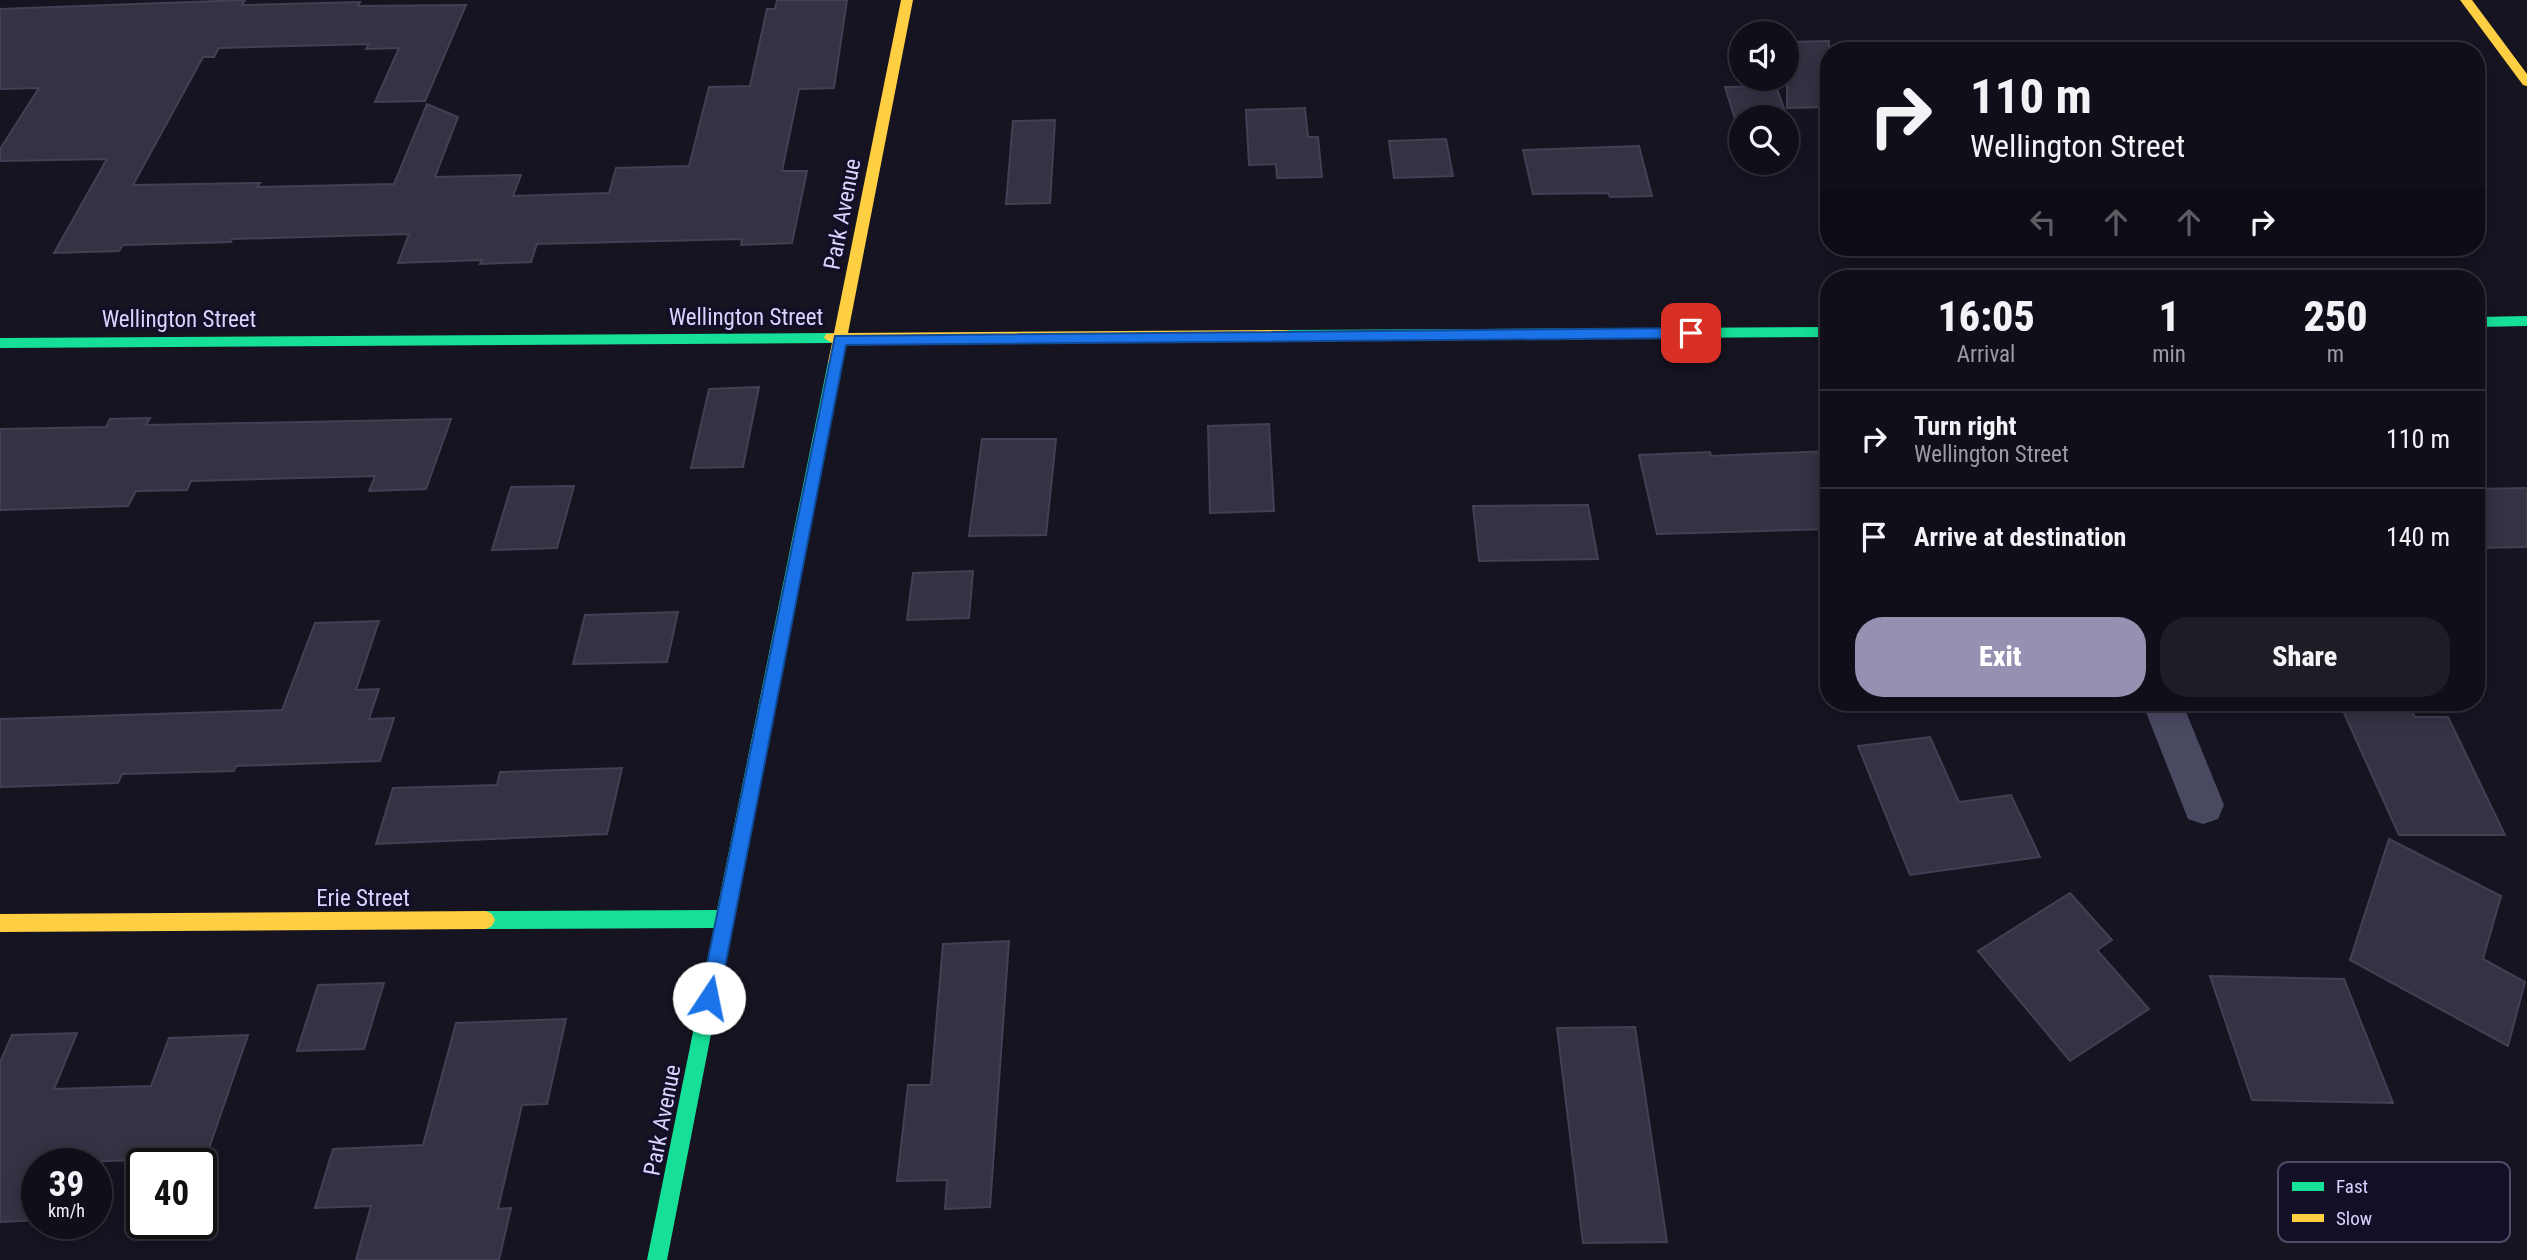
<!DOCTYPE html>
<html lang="en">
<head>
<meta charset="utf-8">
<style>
	body { margin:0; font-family:"Roboto Condensed",sans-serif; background:#1e1d26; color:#f1f3f6; height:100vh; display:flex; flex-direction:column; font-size:26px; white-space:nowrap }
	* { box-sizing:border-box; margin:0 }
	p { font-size:23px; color:#9c9ca2 }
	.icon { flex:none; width:38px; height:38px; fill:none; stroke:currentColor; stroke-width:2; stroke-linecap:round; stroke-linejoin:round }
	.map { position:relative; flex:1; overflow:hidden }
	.panel { position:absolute; left:1820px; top:270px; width:665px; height:441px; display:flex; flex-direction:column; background:#100f19; border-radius:28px; box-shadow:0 4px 18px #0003,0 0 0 2px #302f38 }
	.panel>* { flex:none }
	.banner { position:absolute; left:1820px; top:42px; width:665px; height:214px; border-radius:28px; box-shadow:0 4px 18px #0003,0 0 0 2px #302f38; background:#100f19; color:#f1f3f6; overflow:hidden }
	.fabs { position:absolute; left:1729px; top:21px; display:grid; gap:14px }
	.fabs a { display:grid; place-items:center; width:70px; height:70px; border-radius:50%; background:#100f19; box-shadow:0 4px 18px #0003,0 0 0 2px #302f38; font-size:35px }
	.speed { position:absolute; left:21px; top:1148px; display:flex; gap:14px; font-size:35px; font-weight:700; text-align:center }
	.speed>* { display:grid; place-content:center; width:91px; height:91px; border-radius:50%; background:#100f19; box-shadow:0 4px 18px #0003,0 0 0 2px #302f38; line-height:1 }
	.speed small { font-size:18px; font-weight:400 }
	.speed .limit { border:4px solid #111; border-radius:10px; background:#fff; color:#111 }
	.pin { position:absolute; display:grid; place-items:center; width:60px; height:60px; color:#fff; margin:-30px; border-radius:14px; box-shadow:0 4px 10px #0006 }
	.me { position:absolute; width:77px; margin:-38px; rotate:11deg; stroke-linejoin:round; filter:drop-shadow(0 0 5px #0008) }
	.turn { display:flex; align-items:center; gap:24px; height:147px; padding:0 35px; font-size:32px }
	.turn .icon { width:91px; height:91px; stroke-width:2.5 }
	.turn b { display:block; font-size:49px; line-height:60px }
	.lanes { display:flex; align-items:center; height:66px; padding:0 35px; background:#0003; justify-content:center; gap:35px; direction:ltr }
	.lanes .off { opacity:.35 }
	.eta { display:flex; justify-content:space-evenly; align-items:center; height:119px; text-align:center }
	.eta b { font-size:42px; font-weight:800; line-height:49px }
	.action { display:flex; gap:14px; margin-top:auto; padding:14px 35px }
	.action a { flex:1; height:80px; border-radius:28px; background:#9591b1; color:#fff; font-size:28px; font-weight:800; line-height:80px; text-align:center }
	.action a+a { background:#1e1d26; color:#f1f3f6 }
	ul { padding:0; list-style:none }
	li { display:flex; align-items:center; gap:21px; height:98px; padding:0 35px; border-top:2px solid #302f38 }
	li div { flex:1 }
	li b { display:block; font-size:26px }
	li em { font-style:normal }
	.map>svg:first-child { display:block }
</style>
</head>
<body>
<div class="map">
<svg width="2527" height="1260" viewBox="0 0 2527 1260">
	<rect width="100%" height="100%" fill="#161421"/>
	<g fill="#343243" stroke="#433f54" stroke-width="2">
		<polygon points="245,0 242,5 360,2 358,6 466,5 425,101 375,102 399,48 366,49 369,44 219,48 214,57 203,57 133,185 260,183 257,187 394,184 427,104 458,117 435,177 521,175 513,196 609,193 616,168 689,166 709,87 750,86 767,9 775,9 777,0 847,0 834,88 799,89 782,171 807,171 792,243 741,245 742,239 537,244 531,262 480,264 482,260 398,263 409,234 232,239 231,242 123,245 119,251 54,253 107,159 0,161 0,149 39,88 0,89 0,9"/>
		<polygon points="1829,41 1829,107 1787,108 1787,42"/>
		<polygon points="1776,86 1787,117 1741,117 1741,138 1725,87"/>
		<polygon points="1305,108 1308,137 1318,137 1322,177 1277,178 1276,164 1249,165 1246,110"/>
		<polygon points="1055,120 1050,203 1006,204 1013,121"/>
		<polygon points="1446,139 1453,176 1394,178 1389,141"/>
		<polygon points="1639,146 1652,196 1610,197 1608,193 1533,194 1523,150"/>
		<polygon points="759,387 743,467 691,468 709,389"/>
		<polygon points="150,418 146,425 451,419 426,489 369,491 375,476 191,481 187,490 136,491 128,506 0,510 0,429 106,427 110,419"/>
		<polygon points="1269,424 1274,511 1210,513 1208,426"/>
		<polygon points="982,439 1056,439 1046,535 969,536"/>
		<polygon points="1829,451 1829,529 1657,534 1639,455 1710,452 1711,456"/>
		<polygon points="574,486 557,548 492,550 511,487"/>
		<polygon points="2527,488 2527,547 2476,548 2476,489"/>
		<polygon points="1588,505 1598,559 1479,561 1473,506"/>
		<polygon points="973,571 969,618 907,620 913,573"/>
		<polygon points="678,612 667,662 573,664 585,615"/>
		<polygon points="379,621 356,690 379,689 369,719 394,718 380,761 236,766 234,771 122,774 118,783 0,787 0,719 282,710 315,623"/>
		<polygon points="2339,702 2407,702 2415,717 2448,717 2505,835 2399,835"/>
		<polygon points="1930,737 1959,802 2011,795 2040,857 1910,875 1858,746"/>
		<polygon points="622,768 607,834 376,844 393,788 497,785 500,772"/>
		<polygon points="2389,839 2501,896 2483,959 2525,982 2508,1046 2350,960"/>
		<polygon points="2070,893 2112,940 2097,950 2149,1009 2070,1061 1978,951"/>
		<polygon points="1009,941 990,1207 945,1209 947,1180 897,1181 908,1085 931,1085 943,944"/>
		<polygon points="2210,976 2344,979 2393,1103 2252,1100"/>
		<polygon points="384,983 364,1049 297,1051 318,985"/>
		<polygon points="566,1019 547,1104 522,1105 498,1209 511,1208 499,1260 356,1260 371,1206 315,1208 333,1149 423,1145 456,1023"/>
		<polygon points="1635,1027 1667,1242 1583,1243 1557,1028"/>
		<polygon points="77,1033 54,1089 151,1086 169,1038 248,1035 206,1157 37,1164 37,1220 0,1222 0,1062 12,1035"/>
	</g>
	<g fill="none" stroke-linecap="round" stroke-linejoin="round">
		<polygon fill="#4a4962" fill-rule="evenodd" points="2142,702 2182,702 2224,805 2218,819 2203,824 2188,819"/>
		<g fill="#16e098" fill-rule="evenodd">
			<polygon points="2527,316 2527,326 2476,327 2476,317"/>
			<polygon points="1829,327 1829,337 1286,340 1279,335 1286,330"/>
			<polygon points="831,333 838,338 831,343 0,348 0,338"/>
			<polygon points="835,357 842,362 667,1260 647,1260 714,928 486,929 480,926 477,920 480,914 486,911 717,910 828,362"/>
		</g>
		<g fill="#ffcf43" fill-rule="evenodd">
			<polygon points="901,0 913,0 848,333 1286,330 1291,331 1293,335 1291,339 846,343 840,366 830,366 828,362 832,343 824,338 826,334 834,333"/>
			<polygon points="2460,0 2472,0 2527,74 2527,86 2523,85"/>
			<polygon points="486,911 492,914 495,920 492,926 486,929 0,932 0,914"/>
		</g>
	</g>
	<polygon fill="#1a73e8" stroke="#114b97" stroke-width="2" points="1691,328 1698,333 1691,338 846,345 719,998 716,1004 709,1007 703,1004 700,998 835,336"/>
	<g text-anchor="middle" stroke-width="7" stroke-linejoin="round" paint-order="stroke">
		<g font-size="23" fill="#d9d4ff" stroke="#130f26">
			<text transform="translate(842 214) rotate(-79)" y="8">Park Avenue</text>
			<text x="746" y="325">Wellington Street</text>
			<text x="179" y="327">Wellington Street</text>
			<text x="363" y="906">Erie Street</text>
			<text transform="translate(662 1120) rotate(-79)" y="8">Park Avenue</text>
		</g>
	</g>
	<rect x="2278" y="1162" width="232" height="80" rx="10" fill="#130f26" stroke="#4e4a67" stroke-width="2"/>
	<rect x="2292" y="1182" width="32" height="9" fill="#16e098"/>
	<rect x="2292" y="1214" width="32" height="8" fill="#ffcf43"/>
	<g font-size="19" fill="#d9d4ff">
		<text x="2336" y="1193">Fast</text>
		<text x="2336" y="1225">Slow</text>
	</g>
</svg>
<div class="fabs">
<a><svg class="icon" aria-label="sound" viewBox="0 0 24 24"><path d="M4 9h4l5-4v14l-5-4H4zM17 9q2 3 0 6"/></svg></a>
<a><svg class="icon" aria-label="search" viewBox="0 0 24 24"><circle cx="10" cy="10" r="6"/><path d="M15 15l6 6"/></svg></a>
</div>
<div class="speed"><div>39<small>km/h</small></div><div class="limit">40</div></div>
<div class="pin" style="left:1691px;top:333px;background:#d93025"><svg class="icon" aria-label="arrive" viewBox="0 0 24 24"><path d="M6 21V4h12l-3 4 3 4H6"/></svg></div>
<svg class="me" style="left:709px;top:998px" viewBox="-20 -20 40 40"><circle r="19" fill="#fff"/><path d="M0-13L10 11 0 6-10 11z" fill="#1a73e8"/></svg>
<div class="banner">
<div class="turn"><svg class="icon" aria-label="right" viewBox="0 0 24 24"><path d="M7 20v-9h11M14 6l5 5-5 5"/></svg><div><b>110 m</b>Wellington Street</div></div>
<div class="lanes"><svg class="icon off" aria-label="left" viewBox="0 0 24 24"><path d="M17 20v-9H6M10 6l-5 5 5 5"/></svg><svg class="icon off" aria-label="ahead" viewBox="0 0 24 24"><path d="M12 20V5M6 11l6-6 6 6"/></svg><svg class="icon off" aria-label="ahead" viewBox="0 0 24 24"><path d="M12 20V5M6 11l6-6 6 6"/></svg><svg class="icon" aria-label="right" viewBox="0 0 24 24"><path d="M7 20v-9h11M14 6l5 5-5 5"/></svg></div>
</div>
<section class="panel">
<div class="eta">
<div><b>16:05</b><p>Arrival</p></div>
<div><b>1</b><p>min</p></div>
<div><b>250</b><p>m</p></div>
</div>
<ul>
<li><svg class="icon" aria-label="right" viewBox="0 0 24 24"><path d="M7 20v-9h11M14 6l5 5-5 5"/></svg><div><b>Turn right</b><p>Wellington Street</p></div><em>110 m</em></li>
<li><svg class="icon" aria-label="arrive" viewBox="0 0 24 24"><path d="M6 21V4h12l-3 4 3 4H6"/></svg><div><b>Arrive at destination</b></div><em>140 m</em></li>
</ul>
<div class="action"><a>Exit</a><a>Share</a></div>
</section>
</div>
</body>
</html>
